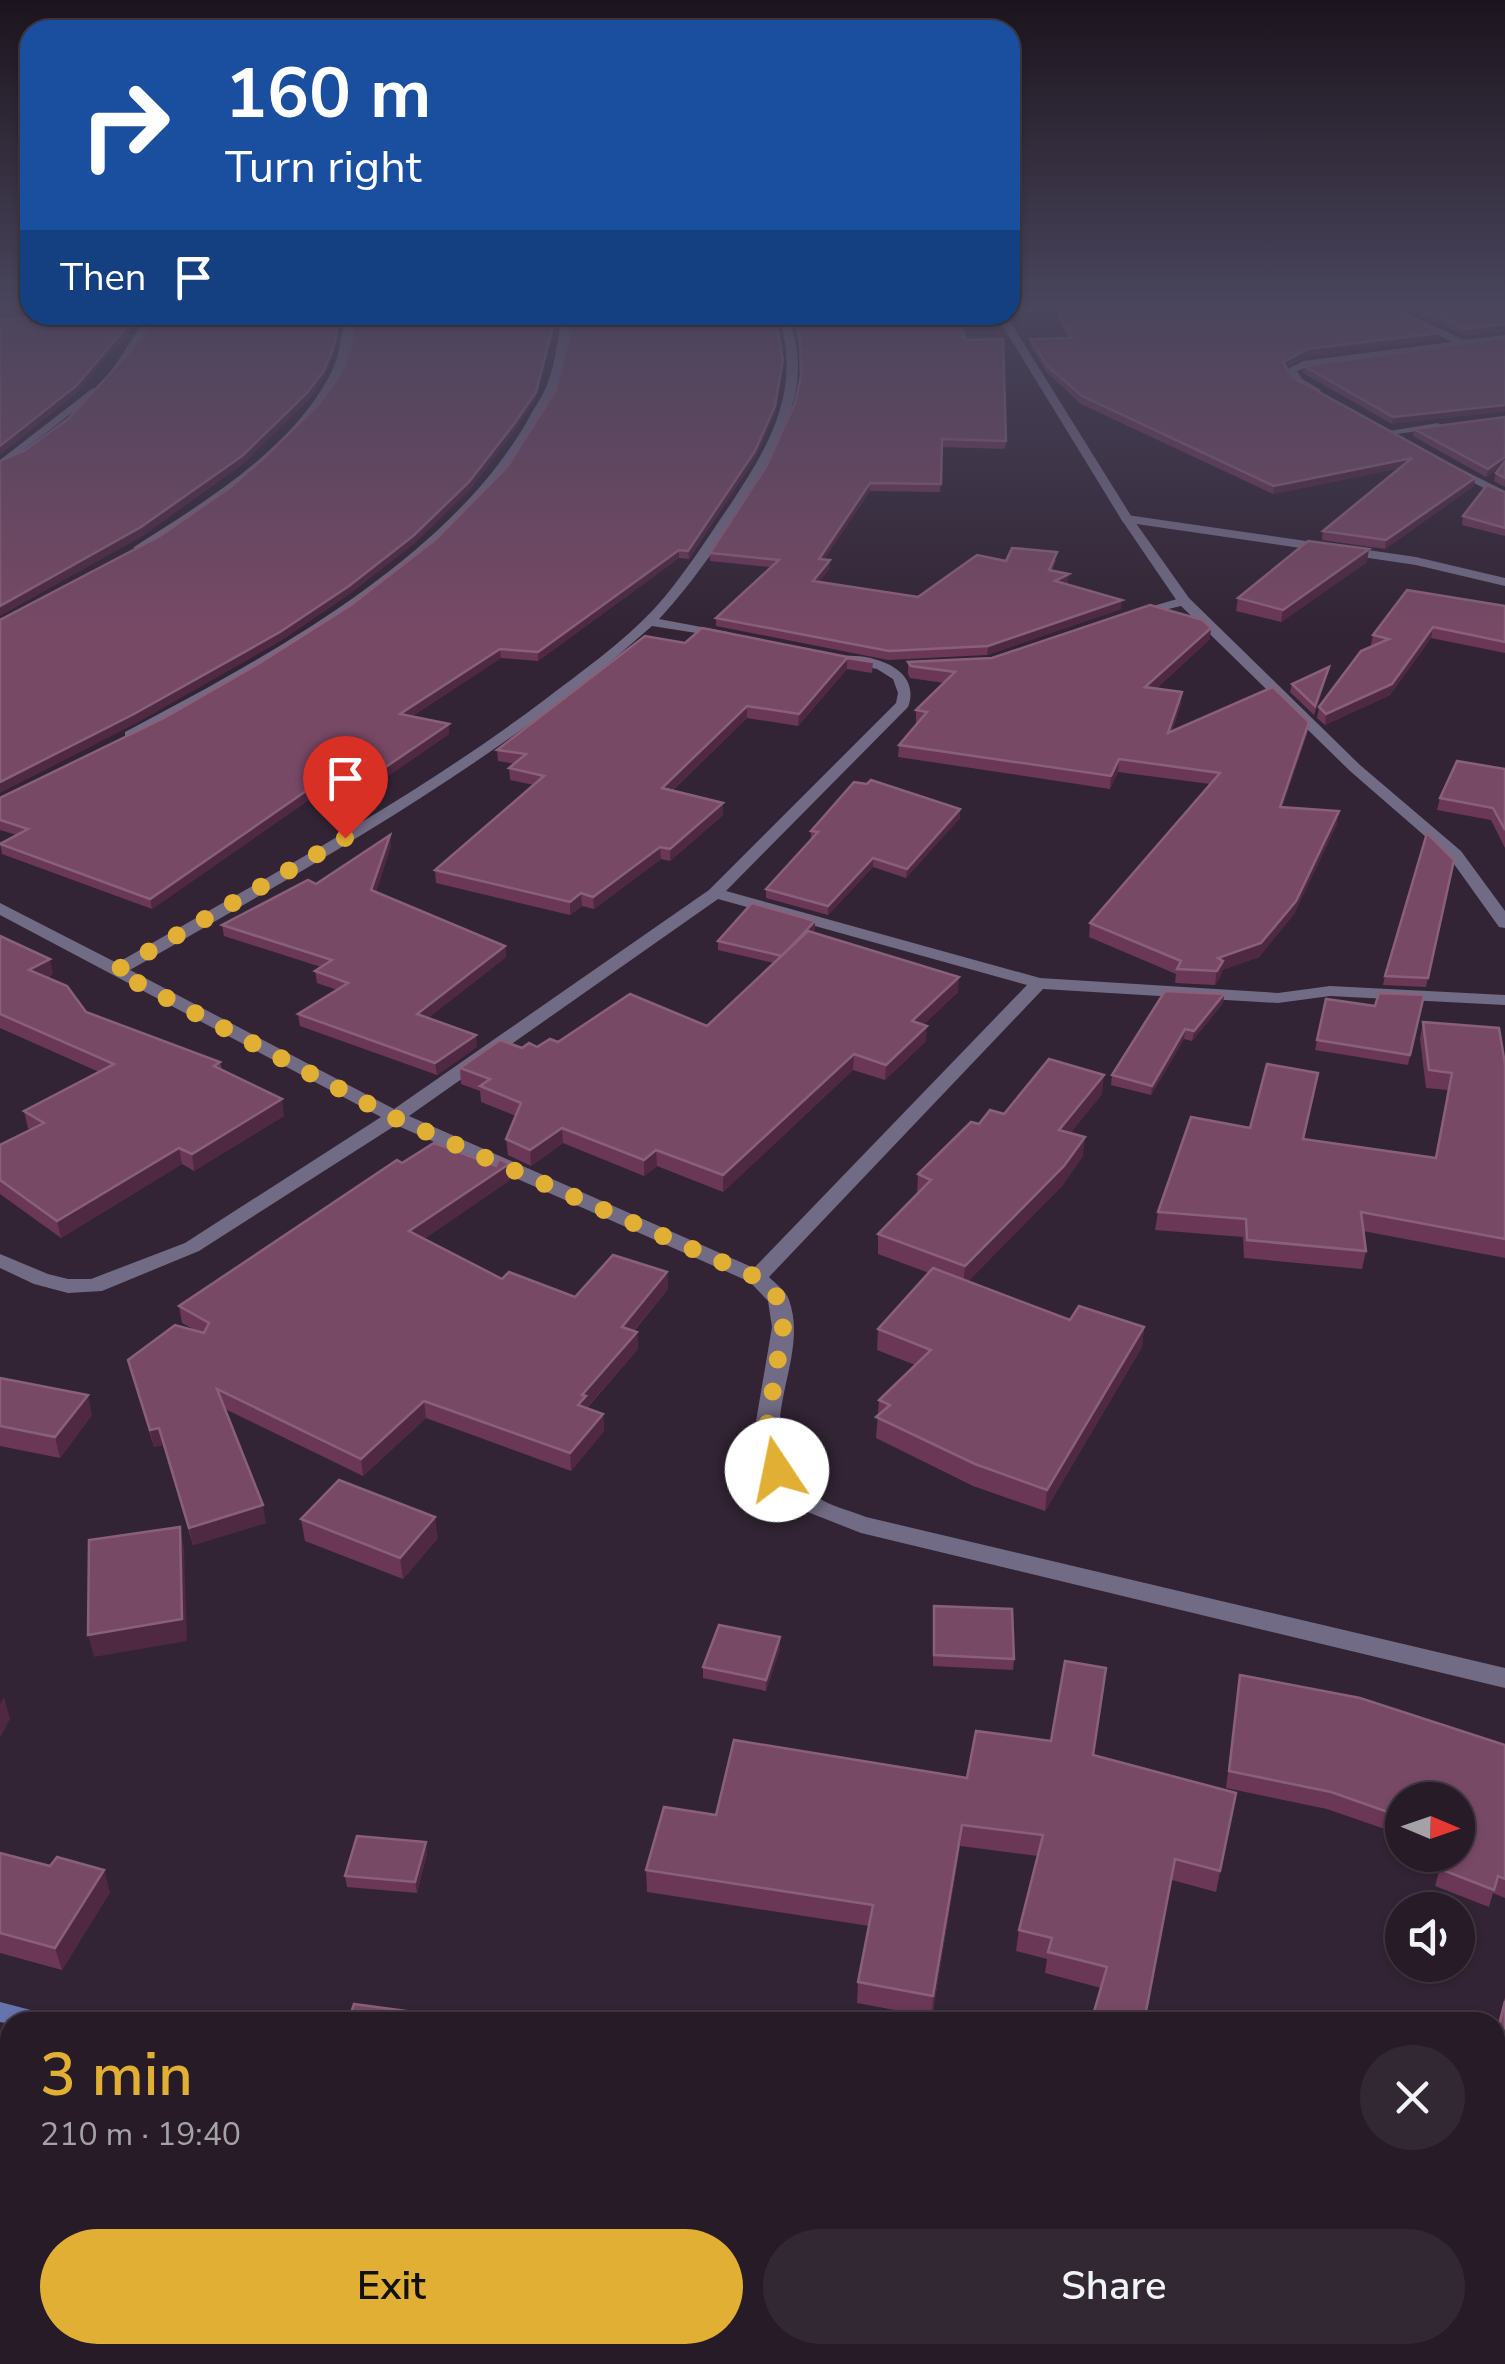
<!DOCTYPE html>
<html lang="en">
<head>
<meta charset="utf-8">
<style>
	body { margin:0; font-family:"Nunito Sans",sans-serif; background:#322833; color:#f1f3f6; height:100vh; display:flex; flex-direction:column; font-size:38px; white-space:nowrap }
	* { box-sizing:border-box; margin:0 }
	p { font-size:32px; color:#a4a1a7 }
	.icon { flex:none; width:55px; height:55px; fill:none; stroke:currentColor; stroke-width:2; stroke-linecap:round; stroke-linejoin:round }
	.map { position:relative; flex:1; overflow:hidden }
	.panel { position:absolute; left:0px; top:2012px; width:1505px; height:352px; display:flex; flex-direction:column; background:#261b27; border-radius:30px 30px 0 0; box-shadow:0 2px 8px #0004,0 0 0 2px #423944 }
	.panel>* { flex:none }
	.banner { position:absolute; left:20px; top:20px; width:1000px; height:305px; border-radius:30px; box-shadow:0 2px 8px #0004,0 0 0 2px #423944; background:#1a4fa0; color:#fff; overflow:hidden }
	.needle { width:65px; rotate:92deg }
	.controls { position:absolute; left:1385px; top:1782px; display:grid; gap:20px }
	.controls a { display:grid; place-items:center; width:90px; height:90px; border-radius:50%; background:#261b27; box-shadow:0 2px 8px #0004,0 0 0 2px #423944; font-size:50px }
	.pin { position:absolute; display:grid; place-items:center; width:85px; height:85px; color:#fff; margin:-102px -42px; border-radius:50% 50% 50% 0; rotate:-45deg; box-shadow:0 0 10px #0007 }
	.pin .icon { rotate:45deg }
	.me { position:absolute; width:110px; margin:-55px; rotate:349deg; stroke-linejoin:round; filter:drop-shadow(0 0 8px #0008) }
	.turn { display:flex; align-items:center; gap:35px; height:210px; padding:0 40px; font-size:45px }
	.turn .icon { width:130px; height:130px; stroke-width:2.5 }
	.turn b { display:block; font-size:70px; line-height:85px }
	.then { display:flex; align-items:center; height:95px; padding:0 40px; background:#0003; gap:20px; font-size:38px }
	.round { display:grid; place-items:center; flex:none; width:105px; height:105px; border-radius:52px; background:#322833 }
	.head { display:flex; align-items:center; justify-content:space-between; height:170px; padding:0 40px }
	h1 { font-size:60px; font-weight:600; line-height:75px; color:#e1af34 }
	.button { display:flex; gap:20px; margin-top:auto; padding:20px 40px }
	.button a { flex:1; height:115px; border-radius:60px; background:#e1af34; color:#111; font-size:40px; font-weight:600; line-height:115px; text-align:center }
	.button a+a { background:#322833; color:#f1f3f6 }
	.map>svg:first-child { display:block }
</style>
</head>
<body>
<div class="map">
<svg width="1505" height="2364" viewBox="0 0 1505 2364">
	<rect width="100%" height="100%" fill="#322434"/>
	<g fill="none" stroke-linecap="round" stroke-linejoin="round">
		<g fill="#6574ac" fill-rule="evenodd">
			<polygon points="0,2002 50,2015 53,2022 10,2022 10,2024 0,2022"/>
			<polygon points="1505,2291 1505,2321 1495,2326 1495,2295"/>
			<polygon points="1343,2355 1387,2355 1391,2364 1347,2364"/>
			<polygon points="1431,2355 1463,2355 1459,2364 1427,2364"/>
		</g>
		<g fill="#726b85" fill-rule="evenodd">
			<polygon points="1069,303 1095,303 1010,315 1010,309"/>
			<polygon points="1373,303 1384,303 1465,340 1505,335 1505,341 1309,366 1297,371 1302,379 1321,390 1317,395 1294,383 1286,370 1303,361 1452,342"/>
			<polygon points="148,315 158,315 120,370 112,370"/>
			<path d="M346,315h10c-5,20 -6,41 -16,59 -40,79 -126,132 -198,179h-8v-6c70,-45 156,-96 196,-172 10,-18 11,-40 16,-60z"/>
			<path d="M562,315h10c-5,22 -7,46 -14,67 -4,12 -12,23 -17,34 -81,149 -261,245 -406,322h-10v-6c140,-74 326,-173 405,-316 6,-11 14,-22 18,-34 8,-21 10,-45 14,-67z"/>
			<path d="M778,315h10c8,23 12,43 9,68 -7,64 -93,189 -138,236l69,13v6l-76,-12c-157,139 -341,240 -522,344l264,139 315,-219 187,-187 2,-10 -5,-14 -16,-10 -32,-7v-6c30,-2 77,14 63,51l-182,184 314,87 238,15 52,-7 175,9v10l-175,-9 -52,7 -235,-14 -274,288c7,7 17,14 20,23 24,66 -51,141 27,196 13,10 35,15 50,21l639,151v20l-644,-155 -61,-24 -35,-39 -11,-37 18,-106 -4,-26 -18,-19 -354,-157 -197,126 -97,40 -34,2 -34,-9 -34,-16v-14l48,20 20,5h23l94,-36 196,-126 -381,-202v-12l117,60c145,-83 293,-162 426,-262 38,-29 79,-58 111,-92 29,-32 52,-69 76,-104 40,-60 73,-117 48,-190zM718,899l309,86 -273,283 -345,-152z"/>
			<polygon points="93,388 102,390 0,468 0,460"/>
			<polygon points="1438,423 1443,426 1442,428 1388,435 1383,432"/>
			<polygon points="1451,464 1505,491 1505,499 1447,469 1447,465"/>
			<polygon points="1127,515 1416,557 1505,578 1505,586 1416,565 1123,522 1121,519"/>
			<polygon points="1184,597 1189,598 1189,604 1136,617 1129,613"/>
			<polygon points="1137,2355 1177,2355 1173,2364 1133,2364"/>
			<polygon points="1236,2355 1282,2355 1286,2364 1240,2364"/>
		</g>
		<polygon fill="#726b85" fill-rule="evenodd" points="996,315 1006,315 1133,519 1189,598 1360,765 1461,851 1505,911 1505,928 1499,927 1449,857 1350,771 1179,604 1121,519"/>
	</g>
	<g fill="#6b3756">
		<rect x="0" y="303" width="30" height="10"/>
		<polygon points="1127,303 1378,303 1440,333 1439,340 1307,356 1286,367 1292,377 1474,486 1385,549 1322,540 1323,531 1400,468 1273,494 1081,404 1047,373 1030,346 1030,339 1067,338 1055,312 1056,306 1130,305"/>
		<polygon points="1392,303 1505,303 1505,332 1466,336"/>
		<polygon points="792,315 930,315 1006,441 1005,449 942,447 940,492 870,491 824,559 830,568 819,582 918,597 1006,561 1056,560 1052,570 1068,582 1065,584 1121,609 987,655 888,660 716,626 716,618 770,567 710,561 710,553 766,467 795,403 801,377 800,348"/>
		<polygon points="1505,338 1392,424 1303,373 1304,366"/>
		<polygon points="783,360 775,414 755,458 689,559 679,558 538,661 501,658 411,717 449,724 449,734 369,789 336,781 152,909 2,854 0,843 17,835 0,830 0,798 164,718"/>
		<polygon points="1505,417 1505,487 1494,481 1496,473 1501,466 1486,477 1413,436 1414,429"/>
		<polygon points="1505,492 1505,536 1462,525 1463,516"/>
		<polygon points="1367,562 1281,622 1236,611 1238,598"/>
		<polygon points="1505,606 1505,653 1431,638 1390,695 1325,725 1317,718 1319,707 1373,646 1371,645 1373,635"/>
		<polygon points="702,628 873,662 872,673 847,669 798,726 747,718 672,791 723,815 670,861 661,859 594,909 582,906 570,915 436,883 435,870 534,785 510,780 509,768 515,764 498,761 497,750 685,643"/>
		<polygon points="1210,639 1156,689 1181,704 1172,731 1309,722 1307,734 1282,807 1337,824 1294,914 1259,957 1222,970 1221,975 1215,985 1175,983 1176,974 1089,937 1090,923 1210,784 1118,772 1110,789 898,757 899,745 917,723 916,723 916,710 944,683 910,678 908,674 908,662 992,658"/>
		<polygon points="1329,667 1327,676 1314,715 1290,692 1292,684"/>
		<polygon points="1505,769 1505,848 1491,820 1437,810 1440,798"/>
		<polygon points="960,809 960,818 906,878 873,867 828,915 766,898 766,889 811,839 811,831"/>
		<polygon points="391,845 376,892 505,946 506,957 428,1018 477,1047 437,1075 300,1026 298,1014 337,990 317,983 315,971 321,967 224,936 222,925 316,884"/>
		<polygon points="1454,860 1426,987 1383,985 1385,976"/>
		<polygon points="815,930 813,932 958,992 923,1025 926,1041 885,1080 853,1070 723,1192 657,1166 644,1176 563,1143 531,1166 508,1155 506,1139 516,1116 481,1102 480,1091 461,1084 460,1068 522,1048 537,1047 558,1042 707,1026 774,963 718,950 718,941"/>
		<polygon points="0,936 53,974 47,978 86,1012 220,1062 222,1070 284,1116 194,1171 182,1164 61,1238 0,1194 0,1145 31,1130 28,1128 24,1111 99,1072 0,1028"/>
		<polygon points="1224,994 1223,1003 1192,1041 1184,1039 1151,1095 1111,1085 1112,1075"/>
		<polygon points="1424,995 1408,1065 1315,1050 1326,999 1375,1006"/>
		<polygon points="1423,1022 1505,1064 1505,1258 1363,1231 1366,1251 1362,1269 1244,1258 1243,1237 1155,1230 1158,1212 1250,1128 1318,1073 1304,1139 1435,1158 1448,1090 1426,1088 1420,1039"/>
		<polygon points="1102,1094 1070,1133 1083,1156 1062,1186 968,1281 1070,1320 1144,1327 1142,1347 1045,1511 973,1486 876,1438 879,1400 915,1365 877,1350 878,1329 929,1273 878,1254 878,1234 917,1194 918,1174 979,1124 1004,1114"/>
		<polygon points="402,1163 496,1166 509,1164 510,1180 424,1239 502,1279 575,1297 667,1272 668,1289 634,1331 637,1332 638,1349 587,1408 603,1414 604,1431 571,1471 426,1418 363,1476 225,1409 266,1523 193,1545 163,1445 154,1447 132,1376 128,1360 197,1331 182,1323 179,1306"/>
		<polygon points="0,1378 92,1415 60,1458 0,1446"/>
		<polygon points="301,1519 438,1538 403,1579 305,1541"/>
		<polygon points="933,1616 1014,1659 1013,1670 933,1666"/>
		<polygon points="780,1648 766,1691 703,1678 703,1667"/>
		<polygon points="1240,1675 1505,1745 1505,1898 1493,1893 1489,1907 1435,1886 1444,1855 1458,1855 1458,1800 1402,1800 1402,1835 1327,1809 1226,1788"/>
		<polygon points="1093,1755 1236,1793 1216,1892 1172,1880 1101,1988 1045,1973 1047,1959 1016,1951 1019,1930 1038,1856 960,1846 932,2017 857,2003 858,1982 869,1926 647,1892 646,1870 716,1815 967,1778"/>
		<polygon points="0,1853 110,1892 62,1970 0,1953"/>
		<polygon points="427,1853 417,1893 347,1887 345,1876"/>
		<polygon points="1505,1997 1505,2056 1495,2052 1495,2035"/>
		<polygon points="490,2355 556,2355 552,2364 512,2364"/>
		<polygon points="883,2355 1088,2355 1086,2364 907,2364"/>
	</g>
	<g fill="#4f2842">
		<polygon points="136,315 143,315 78,392 0,455 0,446"/>
		<polygon points="340,315 342,315 333,357 324,379 307,402 243,464 143,536 0,616 0,606"/>
		<polygon points="556,315 558,315 536,399 514,432 470,490 414,544 350,594 281,641 135,724 0,793 0,782"/>
		<polygon points="1505,324 1505,331 1466,336 1467,329"/>
		<polygon points="1440,333 1439,340 1307,356 1282,369 1283,362 1308,349"/>
		<polygon points="783,360 775,414 755,458 689,559 688,551"/>
		<polygon points="1505,405 1505,412 1392,424 1393,417"/>
		<polygon points="1505,457 1505,463 1486,477 1488,469"/>
		<polygon points="1412,458 1411,466 1273,494 1274,486"/>
		<polygon points="1475,478 1474,486 1385,549 1386,540"/>
		<polygon points="870,483 870,491 819,567 819,559"/>
		<polygon points="1369,549 1367,562 1281,622 1283,610"/>
		<polygon points="679,550 679,558 538,661 538,652"/>
		<polygon points="830,560 830,568 813,590 813,581"/>
		<polygon points="1069,574 1068,582 1054,590 1055,581"/>
		<polygon points="1122,600 1121,609 987,655 988,646"/>
		<polygon points="1433,627 1431,638 1390,695 1325,725 1326,714"/>
		<polygon points="1211,628 1210,639 1144,700 1145,687"/>
		<polygon points="500,649 501,658 400,724 400,714"/>
		<polygon points="847,658 847,669 798,726 799,714"/>
		<polygon points="1182,692 1181,704 1167,745 1168,733"/>
		<polygon points="747,706 747,718 662,800 662,788"/>
		<polygon points="1309,722 1307,734 1278,820 1280,807"/>
		<polygon points="449,724 449,734 369,789 368,779"/>
		<polygon points="1119,759 1118,772 1110,789 1111,776"/>
		<polygon points="335,771 336,781 152,909 150,899"/>
		<polygon points="723,803 723,815 670,861 670,849"/>
		<polygon points="960,809 960,818 906,878 907,869"/>
		<polygon points="1339,811 1337,824 1294,914 1259,957 1222,970 1221,975 1215,985 1218,958"/>
		<polygon points="390,835 391,845 373,901 371,890"/>
		<polygon points="660,847 661,859 594,909 593,897"/>
		<polygon points="873,858 873,867 828,915 828,906"/>
		<polygon points="581,893 582,906 570,915 570,902"/>
		<polygon points="815,921 815,930 783,965 783,956"/>
		<polygon points="505,946 506,957 418,1026 417,1014"/>
		<polygon points="50,959 53,974 32,985 29,970"/>
		<polygon points="959,977 958,992 911,1036 912,1021"/>
		<polygon points="1224,994 1223,1003 1192,1041 1194,1031"/>
		<polygon points="927,1026 926,1041 885,1080 886,1065"/>
		<polygon points="1185,1029 1184,1039 1151,1095 1152,1086"/>
		<polygon points="476,1035 477,1047 437,1075 435,1063"/>
		<polygon points="854,1054 853,1070 723,1192 723,1175"/>
		<polygon points="1104,1075 1102,1094 1058,1149 1059,1130"/>
		<polygon points="282,1099 284,1116 194,1171 192,1154"/>
		<polygon points="562,1128 563,1143 531,1166 530,1150"/>
		<polygon points="1085,1137 1083,1156 1062,1186 963,1287 965,1266"/>
		<polygon points="179,1148 182,1164 61,1238 57,1221"/>
		<polygon points="656,1150 657,1166 644,1176 644,1160"/>
		<polygon points="509,1164 510,1180 411,1248 409,1231"/>
		<polygon points="667,1272 668,1289 623,1343 622,1327"/>
		<polygon points="1144,1327 1142,1347 1045,1511 1047,1490"/>
		<polygon points="637,1332 638,1349 586,1408 578,1405 582,1395"/>
		<polygon points="88,1395 92,1415 60,1458 55,1437"/>
		<polygon points="424,1401 426,1418 363,1476 361,1459"/>
		<polygon points="603,1414 604,1431 571,1471 570,1453"/>
		<polygon points="159,1428 163,1445 154,1447 150,1430"/>
		<polygon points="263,1505 266,1523 193,1545 189,1528"/>
		<polygon points="435,1517 438,1538 403,1579 400,1558"/>
		<polygon points="180,1527 184,1548 187,1641 94,1657 88,1635"/>
		<polygon points="780,1637 780,1648 766,1691 766,1680"/>
		<polygon points="4,1697 10,1719 0,1738 0,1704"/>
		<polygon points="962,1825 960,1846 932,2017 933,1996"/>
		<polygon points="426,1842 427,1853 417,1893 415,1882"/>
		<polygon points="104,1870 110,1892 62,1970 55,1948"/>
		<polygon points="544,2355 556,2355 552,2364 544,2364"/>
	</g>
	<g fill="#784965" stroke="#89607a" stroke-width="2.5">
		<rect x="0" y="303" width="30" height="3"/>
		<polygon points="1138,303 1378,303 1440,333 1308,349 1283,362 1292,377 1475,478 1386,540 1323,531 1412,458 1274,486 1082,396 1047,366 1030,339 1071,338 1056,306 1142,305"/>
		<polygon points="1408,303 1505,303 1505,324 1467,329"/>
		<polygon points="76,315 136,315 77,385 0,446 0,319"/>
		<polygon points="157,315 340,315 333,349 323,372 306,394 242,456 141,527 0,606 0,461 24,451 69,418 128,354"/>
		<polygon points="356,315 556,315 536,392 514,424 469,482 413,536 349,586 280,632 134,714 0,782 0,620 160,536 232,486 265,457 316,407 339,377 349,355"/>
		<polygon points="574,315 775,315 783,360 775,406 755,451 688,551 679,550 538,652 500,649 400,714 449,724 368,779 335,771 150,899 0,844 28,829 0,820 0,798 164,718 258,664 351,605 436,539 507,467 556,390"/>
		<polygon points="794,315 956,316 966,340 1003,339 1006,441 942,439 941,484 870,483 819,559 830,560 813,581 918,597 977,555 1006,561 1012,548 1057,552 1049,570 1069,574 1055,581 1122,600 988,646 889,651 716,618 779,560 710,553 766,467 795,403 801,376 800,341"/>
		<polygon points="1505,338 1505,405 1393,417 1304,366"/>
		<polygon points="1505,417 1505,457 1488,469 1414,429"/>
		<polygon points="1505,461 1505,478 1496,473"/>
		<polygon points="1487,485 1505,492 1505,528 1463,516"/>
		<polygon points="1308,541 1369,549 1283,610 1238,598"/>
		<polygon points="1407,590 1505,606 1505,642 1433,627 1392,684 1326,714 1319,707 1361,651 1389,639 1373,635"/>
		<polygon points="1150,605 1203,620 1211,628 1145,687 1182,692 1168,733 1273,687 1309,722 1280,807 1339,811 1296,901 1261,943 1218,958 1223,961 1217,971 1177,969 1181,961 1090,923 1220,773 1119,759 1111,776 899,745 927,712 916,710 955,672 911,666 908,662 992,658"/>
		<polygon points="702,628 873,662 847,658 799,714 747,706 662,788 723,803 670,849 660,847 593,897 581,893 570,902 435,870 544,776 509,768 526,754 497,750 645,636 685,643"/>
		<polygon points="1329,667 1315,706 1292,684"/>
		<polygon points="1457,761 1505,769 1505,830 1493,808 1440,798"/>
		<polygon points="871,780 960,809 907,869 873,858 828,906 766,889 818,832 811,831 854,782 867,784"/>
		<polygon points="1427,833 1454,860 1428,978 1385,976"/>
		<polygon points="390,835 371,890 505,946 417,1014 476,1035 435,1063 298,1014 348,983 315,971 332,960 222,925 308,880 316,884"/>
		<polygon points="752,903 815,921 782,956 718,941"/>
		<polygon points="808,931 959,977 912,1021 927,1026 886,1065 854,1054 723,1175 656,1150 644,1160 562,1128 530,1150 506,1139 521,1103 480,1086 490,1079 460,1068 500,1040 522,1048 529,1043 537,1047 550,1039 558,1042 630,994 707,1026"/>
		<polygon points="0,936 50,959 29,970 67,986 86,1012 220,1062 214,1066 282,1099 192,1154 179,1148 57,1221 0,1180 0,1145 44,1123 24,1111 114,1064 0,1014"/>
		<polygon points="1165,991 1224,994 1194,1031 1185,1029 1152,1086 1112,1075"/>
		<polygon points="1379,993 1424,995 1410,1055 1317,1040 1326,999 1375,1006"/>
		<polygon points="1423,1022 1499,1028 1505,1064 1505,1239 1361,1212 1366,1251 1247,1240 1246,1219 1158,1212 1191,1117 1250,1128 1267,1064 1318,1073 1303,1139 1436,1158 1452,1073 1429,1070"/>
		<polygon points="1049,1059 1104,1075 1059,1130 1085,1137 1064,1166 965,1266 878,1234 931,1180 918,1174 971,1122 979,1124 990,1110 1004,1114"/>
		<polygon points="434,1143 496,1166 499,1159 509,1164 409,1231 502,1279 509,1272 575,1297 613,1255 667,1272 622,1327 637,1332 582,1395 586,1396 578,1405 603,1414 570,1453 424,1401 361,1459 217,1389 263,1505 189,1528 159,1428 150,1430 128,1360 175,1325 204,1333 209,1323 179,1306 397,1160 402,1163"/>
		<polygon points="933,1268 1070,1320 1079,1306 1144,1327 1047,1490 975,1464 876,1417 890,1405 879,1400 931,1350 878,1329"/>
		<polygon points="0,1378 88,1395 55,1437 0,1426"/>
		<polygon points="339,1480 435,1517 400,1558 301,1519"/>
		<polygon points="180,1527 182,1619 88,1635 89,1540"/>
		<polygon points="934,1606 1012,1609 1014,1659 934,1655"/>
		<polygon points="719,1625 780,1637 766,1680 703,1667"/>
		<polygon points="1065,1661 1106,1668 1093,1755 1236,1793 1220,1871 1175,1859 1144,2022 1091,2022 1107,1967 1048,1952 1052,1938 1019,1930 1043,1835 962,1825 933,1996 858,1982 873,1905 646,1870 664,1807 716,1815 734,1740 967,1778 976,1731 1051,1741"/>
		<polygon points="1240,1675 1360,1698 1505,1745 1505,1879 1498,1876 1494,1890 1440,1869 1444,1855 1458,1855 1458,1800 1402,1800 1402,1817 1331,1792 1229,1771"/>
		<polygon points="357,1836 426,1842 415,1882 345,1876"/>
		<polygon points="0,1853 50,1866 57,1857 104,1870 55,1948 0,1933"/>
		<polygon points="1505,2001 1505,2037 1497,2033"/>
		<polygon points="354,2004 459,2018 458,2022 348,2022"/>
		<polygon points="630,2355 734,2355 750,2364 625,2364"/>
		<polygon points="941,2355 1087,2355 1085,2364 966,2364"/>
	</g>
	<linearGradient id="sky" x2="0" y2="1"><stop stop-color="#1c141d"/><stop offset="0.48" stop-color="#49455c"/><stop offset="1" stop-color="#49455c" stop-opacity="0"/></linearGradient>
	<rect width="1505" height="634" fill="url(#sky)"/>
	<g fill="none" stroke-linecap="round" stroke-linejoin="round">
		<polyline stroke="#e1af34" stroke-width="18" stroke-dasharray="0 32.4" points="345,838 115,971 395,1118 756,1277 778,1298 783,1327 766,1433 777,1470"/>
	</g>
</svg>
<div class="controls">
<a><svg class="needle" viewBox="-14 -14 28 28"><path d="M0-13l5 13h-10z" fill="#e53935"/><path d="M0 13l5-13h-10z" fill="#a4a1a7"/></svg></a>
<a><svg class="icon" aria-label="sound" viewBox="0 0 24 24"><path d="M4 9h4l5-4v14l-5-4H4zM17 9q2 3 0 6"/></svg></a>
</div>
<div class="pin" style="left:345px;top:838px;background:#d93025"><svg class="icon" aria-label="arrive" viewBox="0 0 24 24"><path d="M6 21V4h12l-3 4 3 4H6"/></svg></div>
<svg class="me" style="left:777px;top:1470px" viewBox="-20 -20 40 40"><circle r="19" fill="#fff"/><path d="M0-13L10 11 0 6-10 11z" fill="#e1af34"/></svg>
<div class="banner">
<div class="turn"><svg class="icon" aria-label="right" viewBox="0 0 24 24"><path d="M7 20v-9h11M14 6l5 5-5 5"/></svg><div><b>160 m</b>Turn right</div></div>
<div class="then">Then<svg class="icon" aria-label="arrive" viewBox="0 0 24 24"><path d="M6 21V4h12l-3 4 3 4H6"/></svg></div>
</div>
<section class="panel">
<div class="head"><div><h1>3 min</h1><p>210 m · 19:40</p></div><a class="round"><svg class="icon" aria-label="close" viewBox="0 0 24 24"><path d="M6 6l12 12M18 6L6 18"/></svg></a></div>
<div class="button"><a>Exit</a><a>Share</a></div>
</section>
</div>
</body>
</html>
